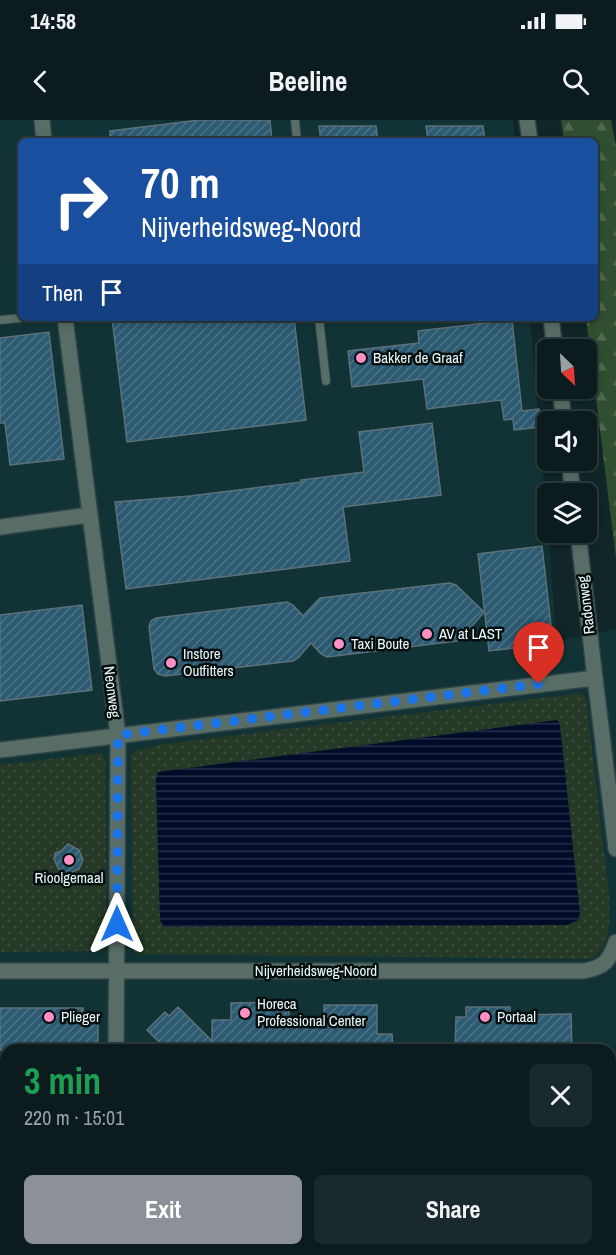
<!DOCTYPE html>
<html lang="en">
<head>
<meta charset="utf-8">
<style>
	body { margin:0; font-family:"Archivo Narrow",sans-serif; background:#1a292b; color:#f1f3f6; height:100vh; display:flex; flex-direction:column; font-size:22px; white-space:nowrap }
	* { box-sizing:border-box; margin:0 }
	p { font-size:20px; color:#9aa1a4 }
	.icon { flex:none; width:33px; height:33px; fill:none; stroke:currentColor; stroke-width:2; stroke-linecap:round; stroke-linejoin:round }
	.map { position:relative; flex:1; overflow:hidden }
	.details { position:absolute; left:0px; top:924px; width:616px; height:212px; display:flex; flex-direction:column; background:#0c1c1e; border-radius:18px 18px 0 0; box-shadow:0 3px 9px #0003,0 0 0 2px #2c3a3c }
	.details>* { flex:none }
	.top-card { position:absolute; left:18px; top:18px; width:580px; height:183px; border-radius:9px; box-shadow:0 3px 9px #0003,0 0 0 2px #2c3a3c; background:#1a4fa0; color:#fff; overflow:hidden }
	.needle { width:39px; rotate:155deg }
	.tools { position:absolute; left:537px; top:219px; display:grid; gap:12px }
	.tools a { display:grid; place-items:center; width:60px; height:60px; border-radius:9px; background:#0c1c1e; box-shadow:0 3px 9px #0003,0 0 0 2px #2c3a3c; font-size:30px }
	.pin { position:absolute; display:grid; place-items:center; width:51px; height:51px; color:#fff; margin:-62px -26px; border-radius:50% 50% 50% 0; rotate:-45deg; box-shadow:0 0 6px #0007 }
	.pin .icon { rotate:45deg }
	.me { position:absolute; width:66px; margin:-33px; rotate:0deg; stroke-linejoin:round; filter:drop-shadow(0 0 4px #0008) }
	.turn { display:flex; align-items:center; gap:21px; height:126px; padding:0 24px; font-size:27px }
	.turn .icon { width:78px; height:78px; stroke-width:2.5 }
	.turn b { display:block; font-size:42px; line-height:51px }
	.then { display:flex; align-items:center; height:57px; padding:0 24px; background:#0003; gap:12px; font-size:22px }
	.round { display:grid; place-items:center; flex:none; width:63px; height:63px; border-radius:9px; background:#1a292b }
	.headline { display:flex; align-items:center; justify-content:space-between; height:102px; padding:0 24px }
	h1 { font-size:36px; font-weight:800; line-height:45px; color:#1e9e55 }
	.primary-button { display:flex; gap:12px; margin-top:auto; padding:12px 24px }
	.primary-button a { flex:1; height:69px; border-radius:9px; background:#8c9099; color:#fff; font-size:24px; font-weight:800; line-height:69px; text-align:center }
	.primary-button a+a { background:#1a292b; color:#f1f3f6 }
	.status { display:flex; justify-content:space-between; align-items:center; height:42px; padding:0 30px; background:#0c1c1e; direction:ltr }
	.status svg { height:16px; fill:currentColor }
	header { display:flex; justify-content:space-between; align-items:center; height:78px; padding:0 24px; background:#0c1c1e; font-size:27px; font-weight:800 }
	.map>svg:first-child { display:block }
</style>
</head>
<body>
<div class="status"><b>14:58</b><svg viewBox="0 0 49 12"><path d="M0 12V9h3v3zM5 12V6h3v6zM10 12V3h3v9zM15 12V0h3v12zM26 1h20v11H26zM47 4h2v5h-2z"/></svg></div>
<header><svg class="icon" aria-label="back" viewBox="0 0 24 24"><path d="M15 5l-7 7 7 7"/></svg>Beeline<svg class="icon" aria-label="search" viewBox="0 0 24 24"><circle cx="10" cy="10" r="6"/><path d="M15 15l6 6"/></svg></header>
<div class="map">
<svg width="616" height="1135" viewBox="0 0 616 1135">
	<defs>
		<pattern id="grass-dots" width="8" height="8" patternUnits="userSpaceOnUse" patternTransform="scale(1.5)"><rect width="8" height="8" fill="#263926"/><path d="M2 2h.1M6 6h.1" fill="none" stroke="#3b4d3c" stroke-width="1.8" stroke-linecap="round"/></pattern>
		<pattern id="forest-firs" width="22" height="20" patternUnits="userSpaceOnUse" patternTransform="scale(1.5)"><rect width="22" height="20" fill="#304f30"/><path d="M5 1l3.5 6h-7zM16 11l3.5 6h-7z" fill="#4e694f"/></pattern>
		<pattern id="water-rules" width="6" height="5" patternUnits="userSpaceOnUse" patternTransform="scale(1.5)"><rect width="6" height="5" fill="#020b28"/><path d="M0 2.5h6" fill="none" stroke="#272f48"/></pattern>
		<pattern id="building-hatch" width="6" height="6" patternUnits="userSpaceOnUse" patternTransform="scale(1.5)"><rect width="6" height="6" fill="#2c5a71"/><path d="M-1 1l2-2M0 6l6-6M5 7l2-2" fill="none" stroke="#4b7286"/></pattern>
	</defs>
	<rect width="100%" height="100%" fill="#102628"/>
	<path fill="#123336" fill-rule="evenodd" d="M0,0h513l2,21h-494v177h509l27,323 59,-12v626h-616zM6,930h604v200h-604z"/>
	<g fill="url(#grass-dots)" fill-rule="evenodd">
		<path d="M582,573l4,6 23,196c0,23 4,50 -18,64l-456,-5 -2,-5 -2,-192 2,-6 32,-7zM557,600l3,5 20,189 -2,6 -11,5 -407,-6 -4,-140 2,-7z"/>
		<polygon points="101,633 105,640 107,826 101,831 0,832 0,645"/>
	</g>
	<polygon fill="url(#forest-firs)" points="561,0 611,0 616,27 616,439 586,198 596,198 596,21 564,21"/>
	<g fill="url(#water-rules)">
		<polygon points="557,600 560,605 580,794 578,800 567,805 164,807 160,800 156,659 158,652"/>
		<polygon points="248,1130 338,1130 343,1135 245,1135"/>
	</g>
	<g fill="url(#building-hatch)" stroke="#5d707a" stroke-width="1.5">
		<polygon points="200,0 270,0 272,21 110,21 110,11"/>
		<polygon points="319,6 376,6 378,21 321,21"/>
		<polygon points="426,6 483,6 485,21 428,21"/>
		<polygon points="112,198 294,198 306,300 127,322"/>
		<polygon points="512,200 522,291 539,289 541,307 514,310 513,299 504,300 501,280 427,289 423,259 352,267 348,231 419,223 418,211"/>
		<polygon points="49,212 64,339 10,345 5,303 0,303 0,218"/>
		<polygon points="432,303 441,375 343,387 350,441 126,469 115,382 190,376 302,362 301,360 364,352 359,312"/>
		<polygon points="542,426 553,523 489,531 478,434"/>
		<polygon points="449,463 456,465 484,492 461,519 457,521 327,537 321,534 311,523 298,538 293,541 165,556 158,554 154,549 149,507 151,501 156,498 287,482 293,485 303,496 320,478"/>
		<polygon points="82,485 92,570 0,581 0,495"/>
		<polygon points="68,724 79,730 83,740 79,749 68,754 59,750 54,739 55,733 61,731"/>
		<polygon points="289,882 289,900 324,900 324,885 377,885 377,914 392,914 393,930 167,930 147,910 165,892 169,896 178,887 212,921 212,900 231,900 231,883"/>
		<polygon points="466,887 510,887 510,895 571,894 572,930 455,930 456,897 466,897"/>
		<polygon points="0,888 83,888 83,903 98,903 98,930 0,930"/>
	</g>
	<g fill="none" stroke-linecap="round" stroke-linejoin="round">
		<g stroke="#2f4345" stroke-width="10">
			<g id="service">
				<polyline points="295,0 297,21"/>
				<polyline points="319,198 326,261"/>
				<polyline points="0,200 21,198"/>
				<polyline points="610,1090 616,1090"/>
				<polyline points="458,1130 458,1135"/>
			</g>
		</g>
		<g stroke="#2f4345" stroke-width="18">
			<g id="minor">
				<polyline points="42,0 44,21"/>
				<polyline points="527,0 530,21"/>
				<polyline points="65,198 118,615 116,930"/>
				<polyline points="551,198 555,230"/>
				<polyline points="560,268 564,302"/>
				<polyline points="569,340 573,374"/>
				<polyline points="0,407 89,395"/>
				<polyline points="578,412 595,558"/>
				<polyline points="0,630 595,558 616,729"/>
				<path d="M0,851h584c21,-4 25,-10 32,-29"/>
				<polyline points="114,1135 114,1130"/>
			</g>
		</g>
		<use href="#service" stroke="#576d66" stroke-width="8"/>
		<use href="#minor" stroke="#576d66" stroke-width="15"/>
	</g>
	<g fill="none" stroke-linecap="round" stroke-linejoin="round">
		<polyline stroke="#1a73e8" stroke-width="10" stroke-dasharray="0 18" points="117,804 118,615 539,564"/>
	</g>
	<g fill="#fc8fc3" stroke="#050e0e" stroke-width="2">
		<circle cx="361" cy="238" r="6"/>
		<circle cx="427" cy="514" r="6"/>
		<circle cx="339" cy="524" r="6"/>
		<circle cx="171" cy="543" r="6"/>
		<circle cx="69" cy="740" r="6"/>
		<circle cx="245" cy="893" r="6"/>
		<circle cx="49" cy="897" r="6"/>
		<circle cx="485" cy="897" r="6"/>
	</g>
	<g text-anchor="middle" stroke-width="5" stroke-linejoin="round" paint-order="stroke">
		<g font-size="15" fill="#ebf8f9" stroke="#050e0e" text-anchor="start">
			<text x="373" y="243">Bakker de Graaf</text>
			<text x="439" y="519">AV at LAST</text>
			<text x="351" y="529">Taxi Boute</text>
			<text x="183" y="539">Instore<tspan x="183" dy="17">Outfitters</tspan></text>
			<text x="69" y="763" text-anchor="middle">Rioolgemaal</text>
			<text x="257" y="889">Horeca<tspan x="257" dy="17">Professional Center</tspan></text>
			<text x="61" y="902">Plieger</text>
			<text x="497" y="902">Portaal</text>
		</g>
		<g font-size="15" fill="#ebf8f9" stroke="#050e0e">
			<text transform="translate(586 485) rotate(-97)" y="5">Radonweg</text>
			<text transform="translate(112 572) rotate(83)" y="5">Neonweg</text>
			<text x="316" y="856">Nijverheidsweg-Noord</text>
		</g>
	</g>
</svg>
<div class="tools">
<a><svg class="needle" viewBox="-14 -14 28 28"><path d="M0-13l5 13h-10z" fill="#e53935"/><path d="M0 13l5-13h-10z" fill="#9aa1a4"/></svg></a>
<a><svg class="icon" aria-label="sound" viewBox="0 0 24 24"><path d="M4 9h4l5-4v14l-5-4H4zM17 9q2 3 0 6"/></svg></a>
<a><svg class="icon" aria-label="layers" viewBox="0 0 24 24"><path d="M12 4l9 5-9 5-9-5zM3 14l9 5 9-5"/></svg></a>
</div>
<div class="pin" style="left:539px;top:564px;background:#d93025"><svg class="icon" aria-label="arrive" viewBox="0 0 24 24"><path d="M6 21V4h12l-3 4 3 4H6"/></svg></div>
<svg class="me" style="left:117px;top:804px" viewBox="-20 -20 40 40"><path d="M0-17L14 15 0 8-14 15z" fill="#1a73e8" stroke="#fff" stroke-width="4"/></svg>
<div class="top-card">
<div class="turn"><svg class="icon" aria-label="right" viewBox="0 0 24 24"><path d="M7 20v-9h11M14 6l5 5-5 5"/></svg><div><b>70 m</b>Nijverheidsweg-Noord</div></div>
<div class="then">Then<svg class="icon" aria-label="arrive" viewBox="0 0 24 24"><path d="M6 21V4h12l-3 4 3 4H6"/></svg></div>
</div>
<section class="details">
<div class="headline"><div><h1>3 min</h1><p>220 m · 15:01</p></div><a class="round"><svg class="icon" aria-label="close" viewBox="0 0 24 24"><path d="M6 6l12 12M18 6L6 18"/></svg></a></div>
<div class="primary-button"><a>Exit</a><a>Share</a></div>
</section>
</div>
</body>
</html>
